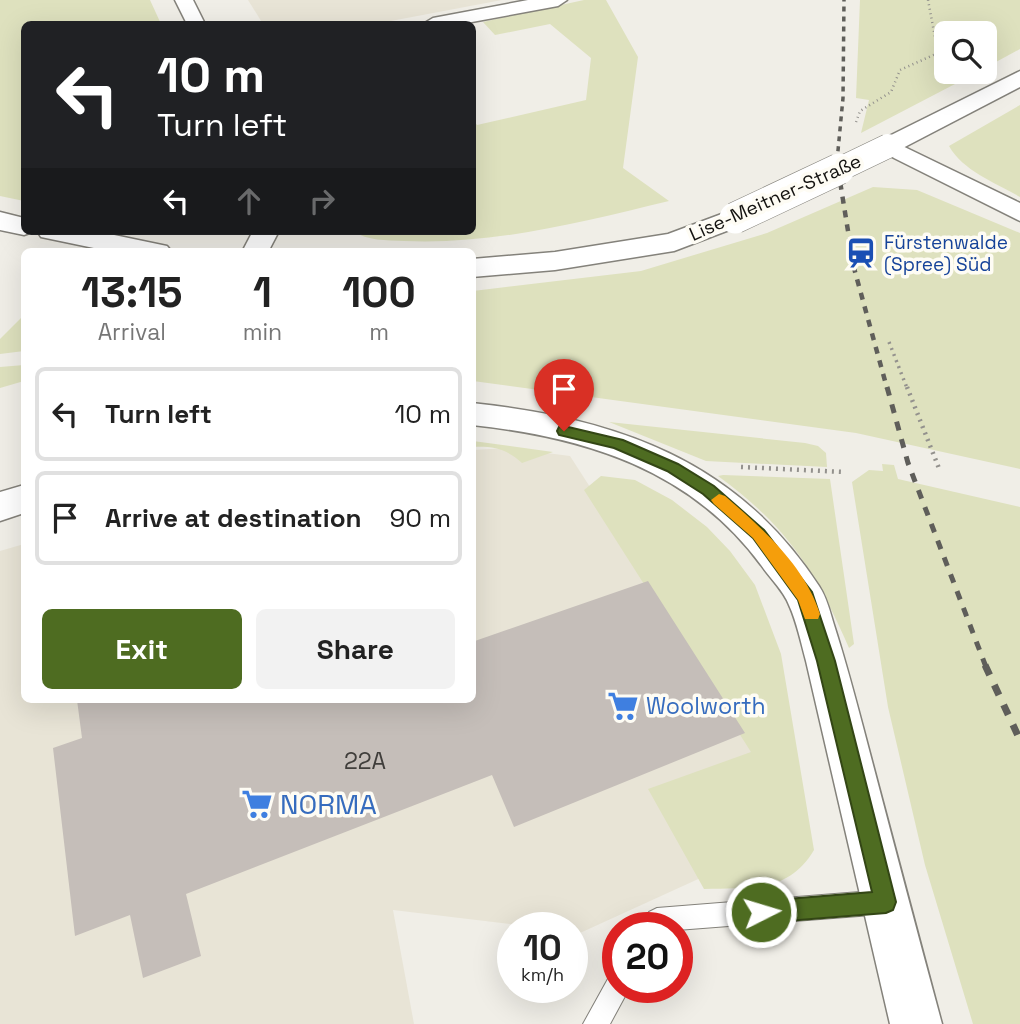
<!DOCTYPE html>
<html lang="en">
<head>
<meta charset="utf-8">
<style>
	body { margin:0; font-family:"Space Grotesk",sans-serif; background:#f2f2f2; color:#222; height:100vh; display:flex; flex-direction:column; font-size:26px; white-space:nowrap }
	* { box-sizing:border-box; margin:0 }
	p { font-size:23px; color:#767676 }
	.icon { flex:none; width:38px; height:38px; fill:none; stroke:currentColor; stroke-width:2; stroke-linecap:round; stroke-linejoin:round }
	.map { position:relative; flex:1; overflow:hidden }
	.details { position:absolute; left:21px; top:248px; width:455px; height:455px; display:flex; flex-direction:column; background:#fff; border-radius:10px; box-shadow:0 7px 28px #0002 }
	.details>* { flex:none }
	.hud { position:absolute; left:21px; top:21px; width:455px; height:214px; border-radius:10px; box-shadow:0 7px 28px #0002; background:#202124; color:#fff; overflow:hidden }
	.fabs { position:absolute; left:934px; top:21px; display:grid; gap:14px }
	.fabs a { display:grid; place-items:center; width:63px; height:63px; border-radius:10px; background:#fff; box-shadow:0 7px 28px #0002; font-size:35px }
	.speed { position:absolute; left:497px; top:912px; display:flex; gap:14px; font-size:35px; font-weight:700; text-align:center }
	.speed>* { display:grid; place-content:center; width:91px; height:91px; border-radius:50%; background:#fff; box-shadow:0 7px 28px #0002; line-height:1 }
	.speed small { font-size:18px; font-weight:400 }
	.speed .limit { border:10px solid #d22; background:#fff; color:#111 }
	.pin { position:absolute; display:grid; place-items:center; width:60px; height:60px; color:#fff; margin:-72px -30px; border-radius:50% 50% 50% 0; rotate:-45deg; box-shadow:0 0 7px #0007 }
	.pin .icon { rotate:45deg }
	.me { position:absolute; width:77px; margin:-38px; rotate:85deg; stroke-linejoin:round; filter:drop-shadow(0 0 5px #0008) }
	.turn { display:flex; align-items:center; gap:24px; height:147px; padding:0 21px; font-size:32px }
	.turn .icon { width:91px; height:91px; stroke-width:2.5 }
	.turn b { display:block; font-size:49px; line-height:60px }
	.lanes { display:flex; align-items:center; height:66px; padding:0 21px; background:#0003; justify-content:center; gap:35px; direction:ltr }
	.lanes .off { opacity:.35 }
	.eta { display:flex; justify-content:space-evenly; align-items:center; height:119px; text-align:center }
	.eta b { font-size:42px; font-weight:600; line-height:49px }
	.primary-button { display:flex; gap:14px; margin-top:auto; padding:14px 21px }
	.primary-button a { flex:1; height:80px; border-radius:10px; background:#4e6c21; color:#fff; font-size:28px; font-weight:600; line-height:80px; text-align:center }
	.primary-button a+a { background:#f2f2f2; color:#222 }
	ul { padding:0; list-style:none }
	li { display:flex; align-items:center; gap:21px; height:94px; margin:0 14px 10px; padding:0 7px; border:4px solid #e0e0e0; border-radius:10px }
	li div { flex:1 }
	li b { display:block; font-size:26px }
	li em { font-style:normal }
	.map>svg:first-child { display:block }
</style>
</head>
<body>
<div class="map">
<svg width="1020" height="1024" viewBox="0 0 1020 1024">
	<rect width="100%" height="100%" fill="#f0eee7"/>
	<g fill="#e8e4d6">
		<polygon points="248,0 502,0 375,24 263,24"/>
		<polygon points="508,448 570,456 810,828 580,933 572,932 572,928 535,927 393,910 414,1024 0,1024 0,551 24,544 24,700 472,700 473,450"/>
	</g>
	<g fill="#dee1be">
		<polygon points="0,0 150,0 161,24 24,24 24,201 0,196"/>
		<path d="M584,0h22l32,57 -15,111 46,33c-87,21 -175,44 -265,40 -19,-1 -36,0 -51,-10h119l1,-111 4,5 109,-25 5,-42 -41,-34 -55,11 -12,-13z"/>
		<polygon points="860,0 1020,0 1020,49 985,68 985,33 947,33 947,72 978,72 861,133 869,100 856,98"/>
		<path d="M1020,105v92c-24,-14 -57,-26 -71,-51z"/>
		<polygon points="873,187 917,190 1020,233 1020,469 856,433 473,381 473,291 641,271 767,233"/>
		<polygon points="22,317 24,318 24,351 0,354 0,339"/>
		<polygon points="24,365 24,381 0,388 0,367"/>
		<polygon points="609,422 805,443 818,446 826,453 827,467 706,461"/>
		<path d="M473,441l80,11 -31,11c-15,-14 -29,-17 -49,-16z"/>
		<polygon points="882,464 894,465 898,479 1020,507 1020,1024 973,1024 925,865 888,707 852,482 869,470 883,471"/>
		<path d="M723,475l107,4 24,165 -5,4c-33,-76 -63,-123 -131,-172z"/>
		<path d="M601,476l34,4 37,20 35,27 23,24 25,34 26,69 33,196c-26,44 -65,37 -110,39l-56,-100 103,-37 -167,-262z"/>
	</g>
	<polygon fill="#c5beb9" points="648,581 745,733 514,827 492,775 186,894 201,956 143,978 130,915 75,936 53,748 82,738 77,700 472,700 472,642"/>
	<g fill="none" stroke-linecap="round" stroke-linejoin="round">
		<g stroke="#84827b" stroke-width="2">
			<g id="lane">
				<polygon points="885,890 893,894 897,902 893,910 885,914 677,930 677,928 641,928 649,912 657,908"/>
				<polygon points="618,974 618,987 630,987 610,1024 583,1024 609,977"/>
			</g>
		</g>
		<g stroke="#84827b" stroke-width="3">
			<g id="street">
				<polygon points="175,0 193,0 205,24 187,24"/>
				<polygon points="528,0 567,0 558,6 461,24 423,24 433,18"/>
				<polygon points="888,139 1020,203 1020,221 880,151 876,146 880,141"/>
				<polygon points="253,231 279,231 268,252 242,252"/>
				<path d="M472,403c144,15 265,57 347,183 8,12 11,26 15,39 11,34 20,68 29,102 26,99 52,198 79,297h-52l-84,-363c-5,-18 -9,-39 -17,-56 -5,-14 -19,-27 -28,-40 -70,-95 -175,-128 -289,-140z"/>
			</g>
		</g>
		<g stroke="#84827b" stroke-width="3">
			<g id="secondary">
				<polygon points="1020,71 1020,87 897,151 888,154 879,151 875,146 879,141"/>
				<polygon points="735,209 745,212 749,218 745,224 674,251 555,270 472,277 472,259 555,252 668,234"/>
				<polygon points="0,212 24,218 24,231 35,231 24,235 0,230"/>
				<polygon points="37,231 95,231 167,246 172,252 113,252 41,237"/>
				<polygon points="24,485 24,513 0,521 0,492"/>
			</g>
		</g>
		<polyline stroke="#93918d" stroke-width="2.5" stroke-dasharray="1 3.5" stroke-linecap="butt" points="856,122 860,111 891,92 900,70 938,53 928,0"/>
		<polyline stroke="#93918d" stroke-width="3.5" stroke-dasharray="2 4.5" stroke-linecap="butt" points="889,342 907,388"/>
		<g stroke="#93918d" stroke-width="4.5" stroke-dasharray="2 5" stroke-linecap="butt">
			<polyline points="907,387 940,471"/>
			<polyline points="741,467 844,472"/>
		</g>
		<use href="#lane" fill="#fff" fill-rule="evenodd"/>
		<use href="#street" fill="#fff" fill-rule="evenodd"/>
		<use href="#secondary" fill="#fff" fill-rule="evenodd"/>
		<polyline stroke="#5f5e5a" stroke-width="3.5" stroke-dasharray="5 5" stroke-linecap="butt" points="839,171 837,161 843,98 844,0"/>
		<polyline stroke="#5f5e5a" stroke-width="4.5" stroke-dasharray="7 7" stroke-linecap="butt" points="838,169 854,268 887,388"/>
		<polyline stroke="#5f5e5a" stroke-width="5" stroke-dasharray="9 9" stroke-linecap="butt" points="887,387 908,463 986,667"/>
		<polyline stroke="#5f5e5a" stroke-width="7" stroke-dasharray="11 11" stroke-linecap="butt" points="985,665 1020,740"/>
		<g stroke="#84827b" stroke-width="25" stroke-linecap="butt">
			<polyline id="secondary-bridge-far1" points="836,171 888,146"/>
		</g>
		<g stroke="#84827b" stroke-width="32" stroke-linecap="butt">
			<polyline id="secondary-bridge" points="735,218 839,169"/>
		</g>
		<use href="#secondary-bridge-far1" stroke="#fff" stroke-width="24"/>
		<use href="#secondary-bridge" stroke="#fff" stroke-width="31"/>
	</g>
	<polygon fill="#4e6c21" stroke="#334615" stroke-width="2" points="564,426 623,440 678,464 714,486 764,530 812,592 835,661 896,902 893,910 886,913 761,923 754,920 751,912 754,904 761,901 872,892 817,661 798,600 753,538 703,494 667,471 614,448 559,435 557,431 559,427"/>
	<path fill="#f59e0b" d="M719,494l6,2c37,32 80,70 95,118l-2,5h-13l-7,-19 -45,-62 -39,-34 -3,-4z"/>
	<defs>
		<g id="station-bare" transform="scale(2.415)"><path d="M-3-6H3Q5-6 5-4V2Q5 4 3 4L4.5 6H3L1.5 4h-3L-3 6H-4.5L-3 4Q-5 4-5 2V-4Q-5-6-3-6ZM-3.5-4v3h7v-3ZM-3.5 1v1.5H-2V1ZM2 1v1.5H3.5V1Z" fill="#1a4fb4" stroke="#fefcf4" stroke-width="2.5" paint-order="stroke"/></g>
		<g id="supermarket-bare" transform="scale(2.415)"><path d="M-6-5.5h2.5l.6 2H6L4.5 2H-2.5L-4.4-4H-6ZM-1.5 3.2a1.3 1.3 0 1 0 .1 0ZM3 3.2a1.3 1.3 0 1 0 .1 0Z" fill="#3f7fe0" stroke="#fefcf4" stroke-width="2.5" paint-order="stroke"/></g>
	</defs>
	<g fill-rule="evenodd">
		<use href="#station-bare" x="861" y="253"/>
		<use href="#supermarket-bare" x="623" y="706"/>
		<use href="#supermarket-bare" x="257" y="804"/>
	</g>
	<g text-anchor="middle" stroke-width="7" stroke-linejoin="round" paint-order="stroke">
		<g font-size="19" fill="#141311" stroke="#fefcf4">
			<text transform="translate(775 197) rotate(-24)" y="7">Lise-Meitner-Straße</text>
		</g>
		<g font-size="19" fill="#164399" stroke="#fefcf4" text-anchor="start">
			<text x="884" y="249">Fürstenwalde<tspan x="884" dy="22">(Spree) Süd</tspan></text>
		</g>
		<g font-size="23" fill="#366cbe" stroke="#fefcf4" text-anchor="start">
			<text x="646" y="714">Woolworth</text>
		</g>
		<g font-size="23" fill="#403e3b">
			<text x="365" y="769">22A</text>
		</g>
		<g font-size="28" fill="#366cbe" stroke="#fefcf4" text-anchor="start">
			<text x="280" y="814">NORMA</text>
		</g>
	</g>
</svg>
<div class="fabs">
<a><svg class="icon" aria-label="search" viewBox="0 0 24 24"><circle cx="10" cy="10" r="6"/><path d="M15 15l6 6"/></svg></a>
</div>
<div class="speed"><div>10<small>km/h</small></div><div class="limit">20</div></div>
<div class="pin" style="left:564px;top:431px;background:#d93025"><svg class="icon" aria-label="arrive" viewBox="0 0 24 24"><path d="M6 21V4h12l-3 4 3 4H6"/></svg></div>
<svg class="me" style="left:761px;top:912px" viewBox="-20 -20 40 40"><circle r="17" fill="#4e6c21" stroke="#fff" stroke-width="3"/><path d="M0-11L8 9 0 5-8 9z" fill="#fff"/></svg>
<div class="hud">
<div class="turn"><svg class="icon" aria-label="left" viewBox="0 0 24 24"><path d="M17 20v-9H6M10 6l-5 5 5 5"/></svg><div><b>10 m</b>Turn left</div></div>
<div class="lanes"><svg class="icon" aria-label="left" viewBox="0 0 24 24"><path d="M17 20v-9H6M10 6l-5 5 5 5"/></svg><svg class="icon off" aria-label="ahead" viewBox="0 0 24 24"><path d="M12 20V5M6 11l6-6 6 6"/></svg><svg class="icon off" aria-label="right" viewBox="0 0 24 24"><path d="M7 20v-9h11M14 6l5 5-5 5"/></svg></div>
</div>
<section class="details">
<div class="eta">
<div><b>13:15</b><p>Arrival</p></div>
<div><b>1</b><p>min</p></div>
<div><b>100</b><p>m</p></div>
</div>
<ul>
<li><svg class="icon" aria-label="left" viewBox="0 0 24 24"><path d="M17 20v-9H6M10 6l-5 5 5 5"/></svg><div><b>Turn left</b></div><em>10 m</em></li>
<li><svg class="icon" aria-label="arrive" viewBox="0 0 24 24"><path d="M6 21V4h12l-3 4 3 4H6"/></svg><div><b>Arrive at destination</b></div><em>90 m</em></li>
</ul>
<div class="primary-button"><a>Exit</a><a>Share</a></div>
</section>
</div>
</body>
</html>
